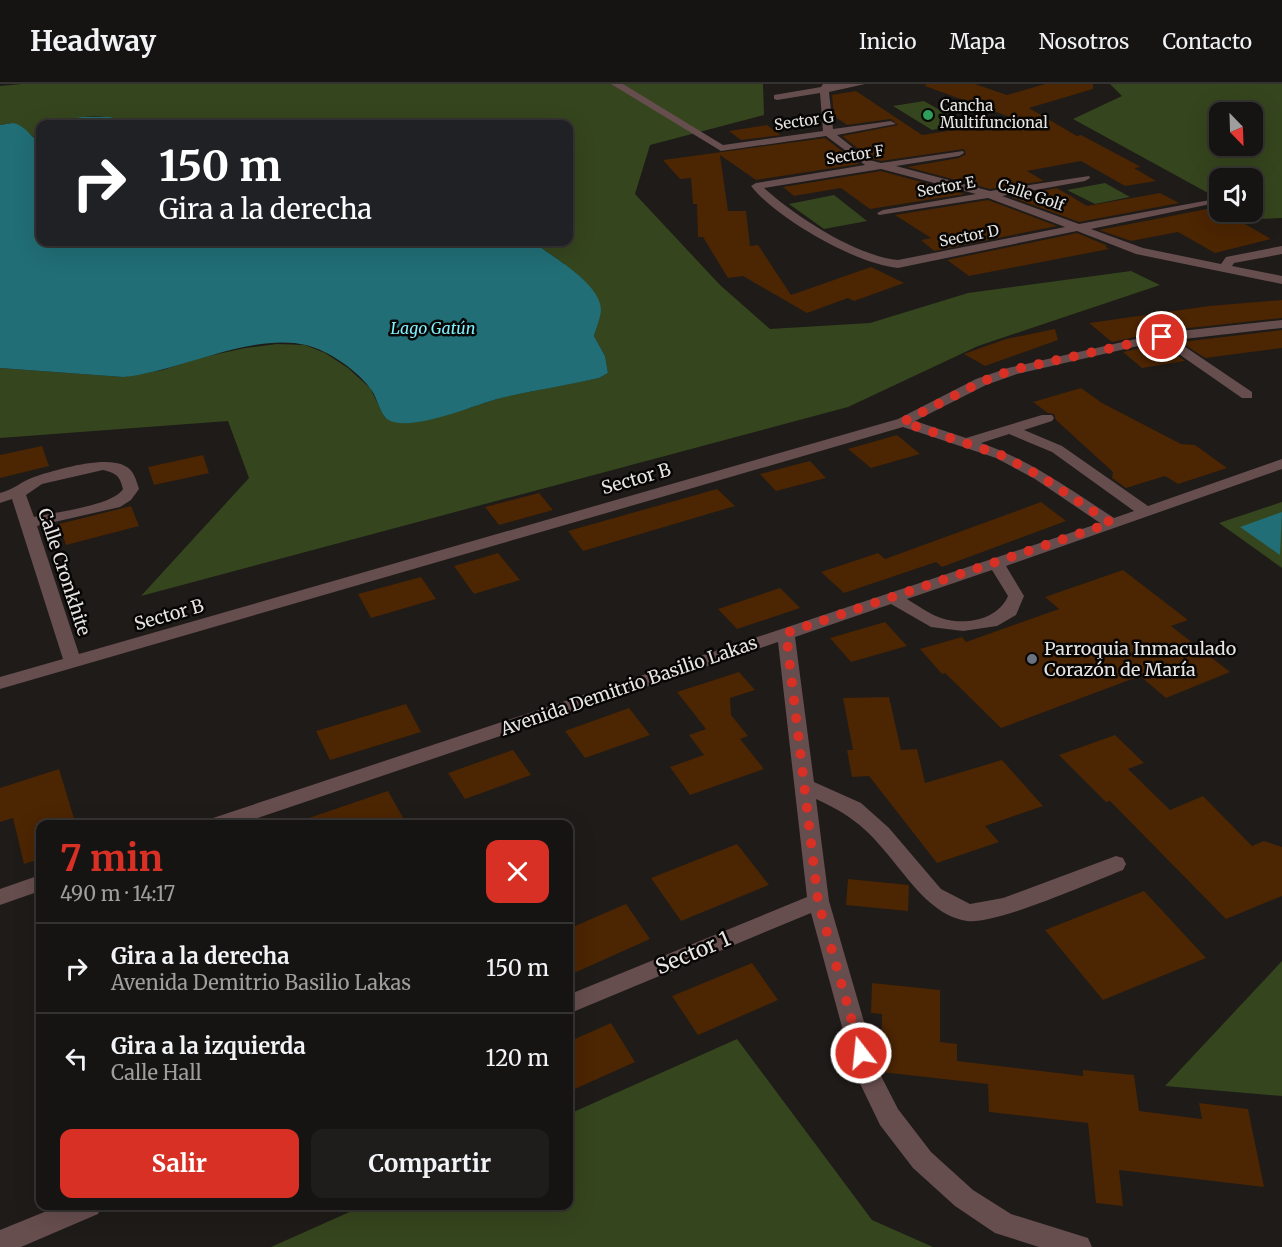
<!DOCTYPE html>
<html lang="es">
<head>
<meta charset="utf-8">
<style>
	body { margin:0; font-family:Merriweather,serif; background:#1f1d1b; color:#f1f3f6; height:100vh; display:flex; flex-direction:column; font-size:22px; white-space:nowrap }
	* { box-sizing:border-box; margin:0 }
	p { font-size:20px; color:#9e9e9f }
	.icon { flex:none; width:33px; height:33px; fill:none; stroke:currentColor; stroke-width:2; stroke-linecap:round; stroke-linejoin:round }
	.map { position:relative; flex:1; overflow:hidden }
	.sheet { position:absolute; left:36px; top:736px; width:537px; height:390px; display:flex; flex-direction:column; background:#161412; border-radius:12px; box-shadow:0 6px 24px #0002,0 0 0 2px #353332 }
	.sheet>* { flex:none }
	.guide { position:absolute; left:36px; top:36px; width:537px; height:126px; border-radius:12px; box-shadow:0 6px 24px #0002,0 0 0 2px #353332; background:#202124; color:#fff; overflow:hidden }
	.needle { width:39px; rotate:157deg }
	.buttons { position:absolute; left:1209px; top:18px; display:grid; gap:12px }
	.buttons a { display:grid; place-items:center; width:54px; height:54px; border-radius:12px; background:#161412; box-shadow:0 6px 24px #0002,0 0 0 2px #353332; font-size:30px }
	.pin { position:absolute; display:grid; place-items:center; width:51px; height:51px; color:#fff; margin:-26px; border:3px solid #fff; border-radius:50%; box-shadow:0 2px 6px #0007 }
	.me { position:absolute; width:66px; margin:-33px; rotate:344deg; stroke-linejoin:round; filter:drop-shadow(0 0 4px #0008) }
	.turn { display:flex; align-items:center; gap:21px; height:126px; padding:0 24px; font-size:27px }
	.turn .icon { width:78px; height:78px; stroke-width:2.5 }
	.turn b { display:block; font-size:42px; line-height:51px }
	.round { display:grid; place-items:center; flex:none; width:63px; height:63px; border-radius:12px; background:#1f1d1b }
	.head { display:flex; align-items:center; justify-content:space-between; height:102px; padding:0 24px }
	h1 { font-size:36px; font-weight:700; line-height:45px; color:#d93025 }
	.action { display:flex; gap:12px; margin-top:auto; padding:12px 24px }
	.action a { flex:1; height:69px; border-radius:12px; background:#d93025; color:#fff; font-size:24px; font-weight:700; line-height:69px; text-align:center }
	.action a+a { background:#1f1d1b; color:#f1f3f6 }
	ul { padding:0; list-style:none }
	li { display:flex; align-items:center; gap:18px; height:90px; padding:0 24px; border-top:2px solid #353332 }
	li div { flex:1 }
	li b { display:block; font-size:22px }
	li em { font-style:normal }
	header { display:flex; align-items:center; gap:36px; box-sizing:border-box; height:84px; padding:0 30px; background:#161412; border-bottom:2px solid #353332 }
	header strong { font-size:28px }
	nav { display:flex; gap:33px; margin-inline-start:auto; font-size:21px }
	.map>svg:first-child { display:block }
</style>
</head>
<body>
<header>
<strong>Headway</strong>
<nav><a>Inicio</a><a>Mapa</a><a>Nosotros</a><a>Contacto</a></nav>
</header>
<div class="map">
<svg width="1282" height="1163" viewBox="0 0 1282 1163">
	<rect width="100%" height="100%" fill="#1e1b18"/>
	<g fill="#35451d" fill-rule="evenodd">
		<path d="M22,0h741l1,31 -114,30 -15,49 85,91 50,44 100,-6 98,-30 163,-22 29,14 -182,61 -130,61 -707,189 108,-118 -21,-57 -228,17v-70l123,9 40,-7 36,-12 46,-10 32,-4 28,1 20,8 23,15 22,20 15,30 72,-6 46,-15 96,-19 9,-5 -3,-17 -11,-20 7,-28 -38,-45 -23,-16 -3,-5h31l1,-41 6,-11 -3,-27 -3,-3 -1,-36h-434c-21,-8 -44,-10 -66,-4l-3,4h-25v17l-27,-18 -13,2v-39z"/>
		<path d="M1110,0h172v134l-25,1 -14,-7h9v-34h-32l-1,21 -146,-80 49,-23zM1220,28h32v34h-32z"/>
		<polygon points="924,17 964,40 932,46 893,22"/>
		<polygon points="1105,99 1130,113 1095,120 1067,106"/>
		<polygon points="834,111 867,137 824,145 789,120"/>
		<polygon points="1282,418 1282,484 1219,439"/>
		<polygon points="1282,877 1282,1012 1165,1002"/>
		<polygon points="737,955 872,1136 933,1163 271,1163 363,1122 568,1122 569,1030"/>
	</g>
	<g fill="#216e76">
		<polygon points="81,33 110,33 134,40 65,40 68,36"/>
		<path d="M13,39c14,3 17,15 27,18v101h497l3,5c18,13 60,38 61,62 0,8 -5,19 -7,27l11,20 3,17 -9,5c-31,7 -62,12 -94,19 -25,5 -96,38 -118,22 -6,-4 -10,-21 -15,-28 -12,-19 -44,-41 -66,-46 -55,-13 -128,27 -183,32l-123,-9v-243z"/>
		<polygon points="1282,428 1280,471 1240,443"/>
	</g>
	<g fill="#4c2502">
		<polygon points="926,0 975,0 1007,11 1045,0 1093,0 1093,5 1029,24 1077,52 1081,51 1141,83 1134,84 1156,97 1125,102 1081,77 1027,87 1044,97 990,105 907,83 959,74 966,70 964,65 881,77 870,74 842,52 898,41 891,35 847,41 834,32 832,11 856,7 922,51 1018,36 925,2"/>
		<polygon points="767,41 781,51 741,56 729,47"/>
		<polygon points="825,54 859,80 756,96 720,71 728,127 746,127 750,162 758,161 791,211 871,183 904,199 854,217 848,214 807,229 743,192 728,194 703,153 698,153 697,120 693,120 691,94 680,95 663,76"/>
		<polygon points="881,87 965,110 870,125 841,104 794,112 783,103"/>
		<polygon points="1057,104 1087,122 1160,109 1179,119 1079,138 1011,113"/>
		<polygon points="988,116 1057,142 934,167 921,156 931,154 895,131"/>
		<polygon points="1217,123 1220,128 1224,128 1271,155 1215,169 1178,148 1131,157 1099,146"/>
		<polygon points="1077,149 1108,162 1105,162 1109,165 969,192 947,176"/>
		<polygon points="1282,216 1282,234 1162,247 1112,258 1089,239 1209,222"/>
		<polygon points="1055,245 1058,256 985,282 964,270 1006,255"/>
		<polygon points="1282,246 1282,264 1205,274 1181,258"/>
		<polygon points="1160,259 1185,277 1142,284 1123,268"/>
		<polygon points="1081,304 1102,319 1181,360 1195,361 1227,384 1178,400 1165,392 1126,404 1112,394 1113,388 1056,336 1054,330 1048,329 1033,318"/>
		<polygon points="897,351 920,370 871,384 848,365"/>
		<polygon points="42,362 49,382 0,394 0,371"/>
		<polygon points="203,371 209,389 154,401 148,383"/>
		<polygon points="810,377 826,394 776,407 760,390"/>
		<polygon points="717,405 735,422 583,467 568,447"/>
		<polygon points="539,409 553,426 499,441 485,423"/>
		<polygon points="1041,418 1066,437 942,483 936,478 844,509 821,488 878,469 885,475"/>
		<polygon points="131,422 139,442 66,461 59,440"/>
		<polygon points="498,469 520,496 474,510 454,482"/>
		<polygon points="1123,486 1188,536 1171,542 1230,588 1166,614 1140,592 1001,644 945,589 942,590 920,565 962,553 966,558 1059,525 1045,513"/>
		<polygon points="421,493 436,515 371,534 358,510"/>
		<polygon points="780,504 800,524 737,545 718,525"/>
		<polygon points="885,538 907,562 851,578 830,554"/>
		<polygon points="739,588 755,606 730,614 731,631 748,652 740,655 764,685 690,711 670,683 704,671 689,651 706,645 677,608"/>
		<polygon points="889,613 901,666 917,665 925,699 1002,676 1043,722 985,742 999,758 937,779 869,692 852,693 847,666 853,666 843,614"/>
		<polygon points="406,620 421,648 330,676 316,647"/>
		<polygon points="629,624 650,651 585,674 565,647"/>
		<polygon points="1115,651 1144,679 1128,685 1170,726 1203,712 1252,762 1264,757 1282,763 1282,812 1226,835 1110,717 1106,718 1059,671"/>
		<polygon points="513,666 531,691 465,715 448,689"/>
		<polygon points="59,685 76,741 40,741 40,775 24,780 13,734 0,738 0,704"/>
		<polygon points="388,707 407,741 297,741 297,738"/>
		<polygon points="737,760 769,801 681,837 651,794"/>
		<polygon points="848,795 909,801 908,827 846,821"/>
		<polygon points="1144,807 1206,874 1103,916 1045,846"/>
		<polygon points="626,820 650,855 574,889 568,880 568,845"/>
		<polygon points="752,879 778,916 698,951 672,912"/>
		<polygon points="872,899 940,906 940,958 957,960 957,977 1083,992 1083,986 1134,991 1139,1027 1202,1035 1199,1019 1248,1025 1264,1103 1119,1086 1123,1122 1096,1119 1088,1039 989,1028 988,1000 881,988 882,930 871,929"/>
		<polygon points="611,939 635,978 568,1008 568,958"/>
	</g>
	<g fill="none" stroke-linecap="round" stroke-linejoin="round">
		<g fill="#664d4e" fill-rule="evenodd">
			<path d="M611,0h12l100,61 100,-14 -3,-38 -43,7 -3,-1v-4l47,-8 2,-3h42l-36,8 4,37 58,-8 5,3 -59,11 32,25 12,3 82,-12 1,2 -5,3 -63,10 94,25 99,-15 1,2 -5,3 -83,15 77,28 131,-24 2,2 -6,3 -115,24 52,19 78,16 5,-7 56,-11v8l-48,9 -2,3 50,10v8l-146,-30 -59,-23 -179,37c-42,-4 -121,-49 -147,-82l5,-3 109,-18 -39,-29 -105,15zM881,85l95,25 -93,16 -6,3 2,2 109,-17 77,29 -167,33c-42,-4 -103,-44 -134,-72z"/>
			<path d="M1282,236v8l-107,12 77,52v6h-10l-82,-57 -143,33 -31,11 -71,36 51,17 76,-23h10l2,3 -2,3 -28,9 38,16 86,60 134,-47v10l-276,97 18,30 -8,19 -19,11 -34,5 -32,-4 -40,-23 -96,33 19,145 47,21 28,25 52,61 29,15 33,-6 113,-42 7,2 3,6 -3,6c-31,12 -127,55 -156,51 -28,-4 -49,-29 -65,-49 -29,-36 -42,-53 -86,-73l13,102 49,169 20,39 33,43 42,38 38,24 77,24 4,9h-53l-44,-14 -40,-27 -42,-38 -33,-43 -26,-54 -43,-158 -243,101v-19l239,-98 -29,-255 -541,183h-33l3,-5 893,-297 -65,-44 -39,-21 -93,-31 -903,262v-12l63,-18 -51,-160 -12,4v-10c13,-3 22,-12 34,-16 21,-7 71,-22 91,-11 9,4 11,14 14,23l-8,11 -11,7 -83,19 42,128 819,-235 78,-40 32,-11 154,-35zM1009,350l43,18 82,59 -20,7c-43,-28 -84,-58 -133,-75zM103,386c13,3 17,6 20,19 -11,17 -68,23 -89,28l-8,-22 16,-11zM992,486l16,26c-10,24 -44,30 -67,22 -12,-4 -24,-13 -34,-19z"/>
			<polygon points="40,791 40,807 0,821 0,805"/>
			<polygon points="59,1122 102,1122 98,1130 21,1163 0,1163 0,1146"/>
		</g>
	</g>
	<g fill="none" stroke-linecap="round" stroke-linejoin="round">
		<polyline stroke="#d93025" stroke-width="10" stroke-dasharray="0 18" points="861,969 818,817 786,549 1111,439 1040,392 1001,371 903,338 981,298 1012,286 1162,253"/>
	</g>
	<circle fill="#2e9e5b" stroke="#070605" stroke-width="2" cx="928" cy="31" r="6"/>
	<circle fill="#6b7280" stroke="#070605" stroke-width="2" cx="1032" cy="575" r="6"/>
	<g text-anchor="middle" stroke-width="5" stroke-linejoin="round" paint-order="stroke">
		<g font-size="15" fill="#e7e5e3" stroke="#070605" text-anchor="start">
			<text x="940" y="27">Cancha<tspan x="940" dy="17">Multifuncional</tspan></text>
		</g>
		<g font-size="15" fill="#e7e5e3" stroke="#070605">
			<text transform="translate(804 37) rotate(-8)" y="5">Sector G</text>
			<text transform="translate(855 71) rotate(-9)" y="5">Sector F</text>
			<text transform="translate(946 103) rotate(-10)" y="5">Sector E</text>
			<text transform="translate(1031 111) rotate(19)" y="5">Calle Golf</text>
			<text transform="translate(969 152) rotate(-11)" y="5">Sector D</text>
		</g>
		<g font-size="16" font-style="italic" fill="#80f0fd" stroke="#070605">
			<text x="433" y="250">Lago Gatún</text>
		</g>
		<g font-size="18" fill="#e7e5e3" stroke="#070605">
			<text transform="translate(636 395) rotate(-16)" y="6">Sector B</text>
			<text transform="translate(64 488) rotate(72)" y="6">Calle Cronkhite</text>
			<text transform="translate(169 531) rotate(-16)" y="6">Sector B</text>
			<text transform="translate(629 602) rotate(-19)" y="6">Avenida Demitrio Basilio Lakas</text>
		</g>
		<g font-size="18" fill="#e7e5e3" stroke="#070605" text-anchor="start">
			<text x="1044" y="571">Parroquia Inmaculado<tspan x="1044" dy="21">Corazón de María</tspan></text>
		</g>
		<g font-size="21" fill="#e7e5e3" stroke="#070605">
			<text transform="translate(693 869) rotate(-23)" y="7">Sector 1</text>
		</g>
	</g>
</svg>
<div class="buttons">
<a><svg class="needle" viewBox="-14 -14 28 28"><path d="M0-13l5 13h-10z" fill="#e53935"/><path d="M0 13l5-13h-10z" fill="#9e9e9f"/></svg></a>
<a><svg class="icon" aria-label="sound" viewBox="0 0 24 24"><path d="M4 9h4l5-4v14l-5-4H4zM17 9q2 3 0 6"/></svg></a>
</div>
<div class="pin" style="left:1162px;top:253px;background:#d93025"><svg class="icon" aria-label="arrive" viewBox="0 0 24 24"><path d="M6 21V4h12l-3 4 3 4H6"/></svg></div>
<svg class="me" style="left:861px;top:969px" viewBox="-20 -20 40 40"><circle r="17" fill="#d93025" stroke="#fff" stroke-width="3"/><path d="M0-11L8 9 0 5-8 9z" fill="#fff"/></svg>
<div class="guide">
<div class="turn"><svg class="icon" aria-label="right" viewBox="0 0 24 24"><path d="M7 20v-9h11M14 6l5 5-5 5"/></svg><div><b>150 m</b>Gira a la derecha</div></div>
</div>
<section class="sheet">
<div class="head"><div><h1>7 min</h1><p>490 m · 14:17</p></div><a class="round" style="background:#d93025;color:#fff"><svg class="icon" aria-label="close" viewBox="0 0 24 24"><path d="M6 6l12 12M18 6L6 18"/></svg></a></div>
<ul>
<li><svg class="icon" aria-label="right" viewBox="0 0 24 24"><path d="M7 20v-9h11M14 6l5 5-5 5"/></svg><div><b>Gira a la derecha</b><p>Avenida Demitrio Basilio Lakas</p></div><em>150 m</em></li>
<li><svg class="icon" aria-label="left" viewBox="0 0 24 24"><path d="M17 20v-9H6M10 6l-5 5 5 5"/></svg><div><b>Gira a la izquierda</b><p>Calle Hall</p></div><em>120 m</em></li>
</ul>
<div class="action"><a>Salir</a><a>Compartir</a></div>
</section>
</div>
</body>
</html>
